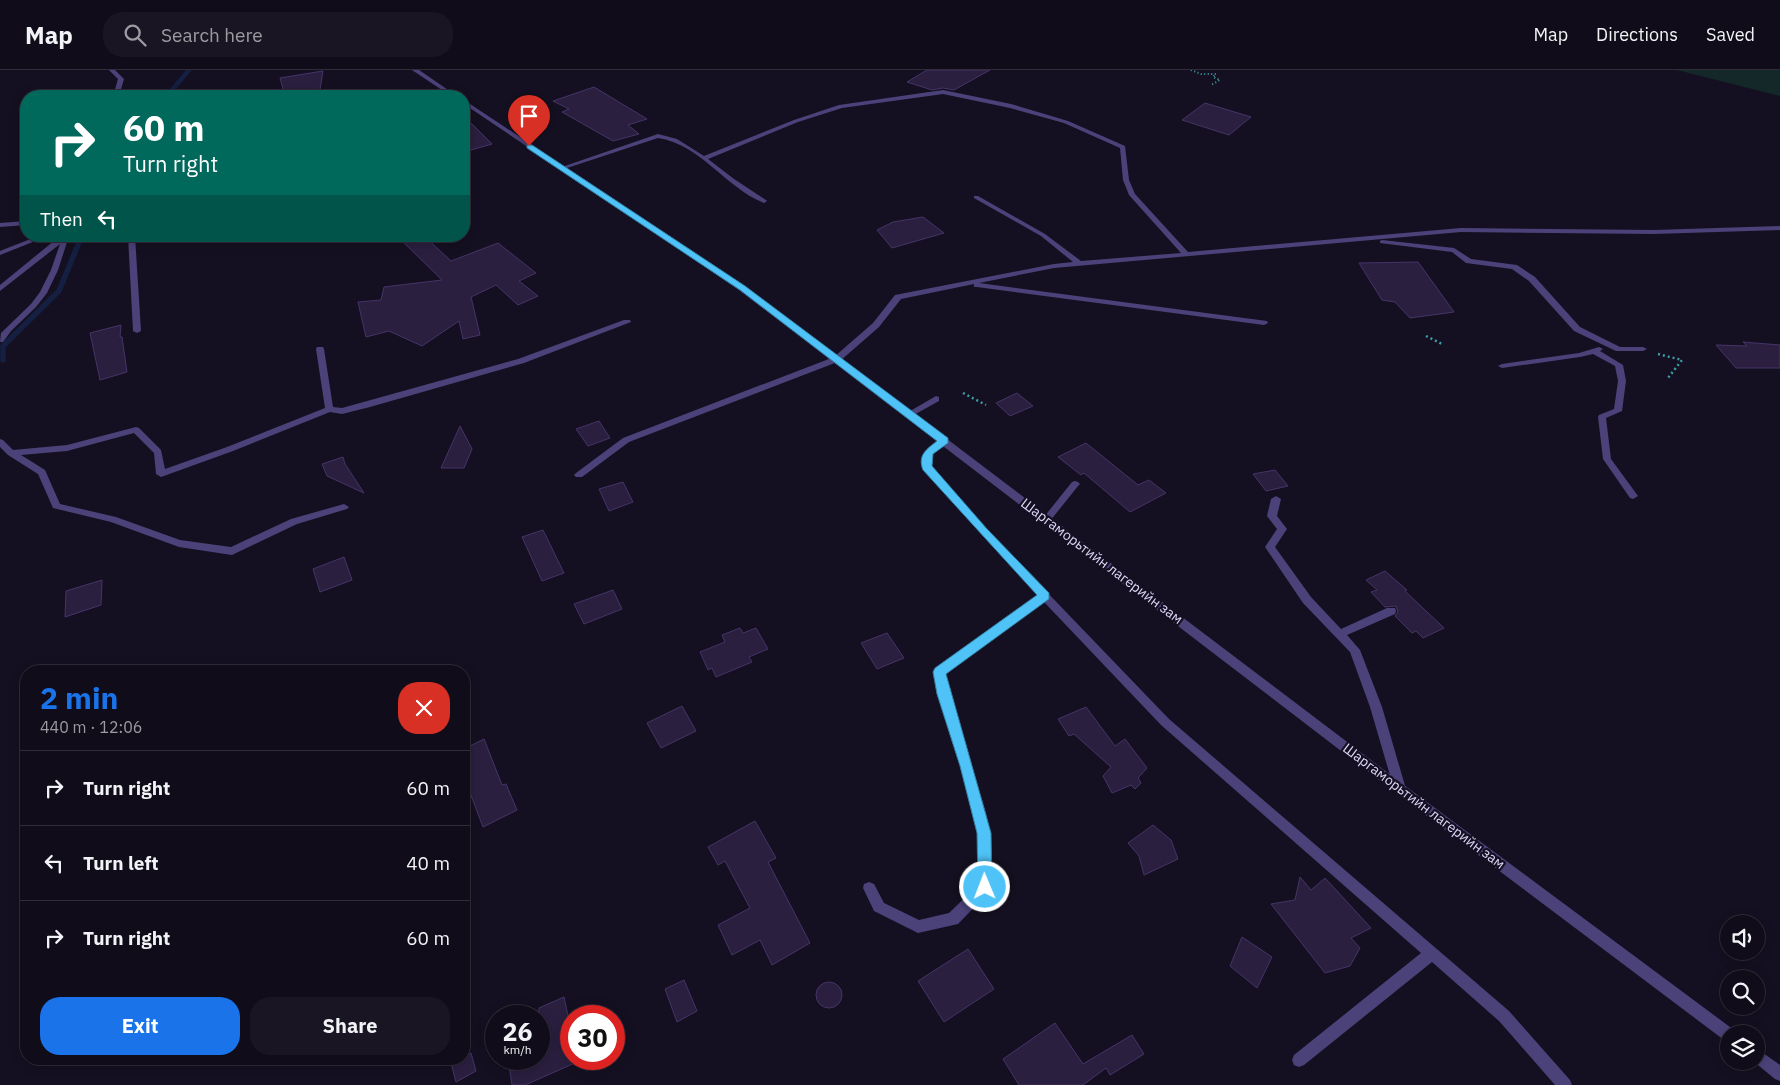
<!DOCTYPE html>
<html lang="en">
<head>
<meta charset="utf-8">
<style>
	body { margin:0; font-family:"IBM Plex Sans",sans-serif; background:#191522; color:#f1f3f6; height:100vh; display:flex; flex-direction:column; font-size:19px; white-space:nowrap }
	* { box-sizing:border-box; margin:0 }
	p { font-size:16px; color:#9c9ba2 }
	.icon { flex:none; width:28px; height:28px; fill:none; stroke:currentColor; stroke-width:2; stroke-linecap:round; stroke-linejoin:round }
	.map { position:relative; flex:1; overflow:hidden }
	.sheet { position:absolute; left:20px; top:595px; width:450px; height:400px; display:flex; flex-direction:column; background:#100c19; border-radius:20px; box-shadow:0 2px 12px #0003,0 0 0 1px #302c38 }
	.sheet>* { flex:none }
	.hud { position:absolute; left:20px; top:20px; width:450px; height:152px; border-radius:20px; box-shadow:0 2px 12px #0003,0 0 0 1px #302c38; background:#00695c; color:#fff; overflow:hidden }
	.fabs { position:absolute; left:1720px; top:845px; display:grid; gap:10px }
	.fabs a { display:grid; place-items:center; width:45px; height:45px; border-radius:50%; background:#100c19; box-shadow:0 2px 12px #0003,0 0 0 1px #302c38; font-size:25px }
	.speed { position:absolute; left:485px; top:935px; display:flex; gap:10px; font-size:25px; font-weight:700; text-align:center }
	.speed>* { display:grid; place-content:center; width:65px; height:65px; border-radius:50%; background:#100c19; box-shadow:0 2px 12px #0003,0 0 0 1px #302c38; line-height:1 }
	.speed small { font-size:12px; font-weight:400 }
	.speed .limit { border:8px solid #d22; background:#fff; color:#111 }
	.pin { position:absolute; display:grid; place-items:center; width:42px; height:42px; color:#fff; margin:-51px -21px; border-radius:50% 50% 50% 0; rotate:-45deg; box-shadow:0 0 5px #0007 }
	.pin .icon { rotate:45deg }
	.me { position:absolute; width:55px; margin:-28px; rotate:359deg; stroke-linejoin:round; filter:drop-shadow(0 0 4px #0008) }
	.turn { display:flex; align-items:center; gap:18px; height:105px; padding:0 20px; font-size:22px }
	.turn .icon { width:65px; height:65px; stroke-width:2.5 }
	.turn b { display:block; font-size:35px; line-height:42px }
	.then { display:flex; align-items:center; height:48px; padding:0 20px; background:#0003; gap:10px; font-size:19px }
	.round { display:grid; place-items:center; flex:none; width:52px; height:52px; border-radius:20px; background:#191522 }
	.headline { display:flex; align-items:center; justify-content:space-between; height:85px; padding:0 20px }
	h1 { font-size:30px; font-weight:700; line-height:38px; color:#1a73e8 }
	.button { display:flex; gap:10px; margin-top:auto; padding:10px 20px }
	.button a { flex:1; height:58px; border-radius:20px; background:#1a73e8; color:#fff; font-size:20px; font-weight:700; line-height:58px; text-align:center }
	.button a+a { background:#191522; color:#f1f3f6 }
	ul { padding:0; list-style:none }
	li { display:flex; align-items:center; gap:15px; height:75px; padding:0 20px; border-top:1px solid #302c38 }
	li div { flex:1 }
	li b { display:block; font-size:19px }
	li em { font-style:normal }
	header { display:flex; align-items:center; gap:30px; box-sizing:border-box; height:70px; padding:0 25px; background:#100c19; border-bottom:1px solid #302c38 }
	header strong { font-size:24px }
	nav { display:flex; gap:28px; margin-inline-start:auto; font-size:18px }
	.search { width:350px; height:45px; background:#191522; display:flex; align-items:center; gap:12px; box-sizing:border-box; padding:0 18px; border-radius:20px; color:#9c9ba2; font-size:19px }
	.map>svg:first-child { display:block }
</style>
</head>
<body>
<header>
<strong>Map</strong>
<div class="search"><svg class="icon" aria-label="search" viewBox="0 0 24 24"><circle cx="10" cy="10" r="6"/><path d="M15 15l6 6"/></svg>Search here</div>
<nav><a>Map</a><a>Directions</a><a>Saved</a></nav>
</header>
<div class="map">
<svg width="1780" height="1015" viewBox="0 0 1780 1015">
	<rect width="100%" height="100%" fill="#151021"/>
	<polygon fill="#14282a" points="1677,0 1780,0 1780,26"/>
	<g fill="none" stroke-linecap="round" stroke-linejoin="round">
		<g stroke="#141f41" stroke-width="4.5">
			<polyline points="167,26 189,0"/>
			<polyline points="79,171 81,166"/>
		</g>
		<polyline stroke="#141f41" stroke-width="5.5" points="3,290 3,276 59,221 80,170"/>
	</g>
	<g fill="#2a1f3f" stroke="#453468">
		<polygon points="927,0 990,0 954,20 943,18 932,20 907,12"/>
		<polygon points="323,1 319,26 285,26 280,8"/>
		<polygon points="594,17 647,49 628,55 639,64 613,71 562,42 569,39 553,31"/>
		<polygon points="1205,33 1251,47 1229,65 1182,50"/>
		<polygon points="464,46 492,74 464,82"/>
		<polygon points="923,147 944,163 892,178 877,160 893,152"/>
		<polygon points="397,166 424,166 451,191 498,173 536,203 519,211 538,226 518,235 496,215 471,227 480,265 463,269 459,251 422,276 389,261 366,267 358,232 381,230 384,217 442,210"/>
		<polygon points="1418,192 1434,214 1454,242 1410,248 1395,232 1382,230 1359,193"/>
		<polygon points="121,255 120,267 122,267 127,302 100,310 90,263"/>
		<polygon points="1743,272 1780,275 1780,298 1736,298 1716,275 1747,276"/>
		<polygon points="1017,323 1033,336 1010,346 996,333"/>
		<polygon points="599,351 610,368 588,376 576,359"/>
		<polygon points="460,356 472,379 464,398 441,398"/>
		<polygon points="1086,373 1138,415 1149,410 1166,423 1130,442 1084,403 1081,405 1058,387"/>
		<polygon points="343,387 345,394 364,423 327,406 322,394"/>
		<polygon points="1275,400 1288,416 1266,421 1253,404"/>
		<polygon points="623,412 633,432 609,441 599,419"/>
		<polygon points="543,460 564,503 542,511 522,467"/>
		<polygon points="344,487 352,510 320,522 313,499"/>
		<polygon points="1385,501 1407,520 1405,521 1444,558 1423,568 1416,561 1412,563 1395,546 1398,542 1396,536 1385,537 1371,522 1377,520 1366,510"/>
		<polygon points="102,510 101,535 65,547 66,521"/>
		<polygon points="613,520 622,539 584,554 574,534"/>
		<polygon points="740,558 743,563 756,558 768,579 749,587 752,592 716,607 712,598 708,600 700,582 725,572 722,565"/>
		<polygon points="887,563 904,588 877,599 861,573"/>
		<polygon points="682,636 696,661 661,678 647,653"/>
		<polygon points="1086,637 1115,676 1125,669 1147,698 1138,708 1141,713 1135,719 1131,715 1112,723 1103,706 1111,697 1074,664 1069,666 1058,649"/>
		<polygon points="484,669 502,715 506,714 517,740 483,757 464,707 464,679"/>
		<polygon points="755,751 776,788 768,792 810,873 772,895 760,870 732,885 718,855 750,838 725,791 718,795 708,777"/>
		<polygon points="1153,755 1171,770 1178,789 1144,805 1139,786 1128,773"/>
		<polygon points="1300,807 1311,820 1325,808 1371,858 1351,868 1360,878 1350,896 1325,903 1271,834 1295,830"/>
		<polygon points="1242,867 1272,887 1257,918 1230,896"/>
		<polygon points="968,879 994,919 944,952 918,911"/>
		<polygon points="684,910 697,941 677,952 665,919"/>
		<circle cx="829" cy="925" r="13"/>
		<polygon points="564,927 571,960 571,989 584,989 525,1015 512,1015 508,989 539,989 539,938"/>
		<polygon points="1055,953 1083,994 1132,965 1144,984 1110,1005 1106,998 1083,1015 1019,1015 1003,989"/>
		<polygon points="471,983 476,1001 456,1012 451,993"/>
	</g>
	<g fill="none" stroke-linecap="round" stroke-linejoin="round">
		<polyline stroke="#3e9da5" stroke-width="2" stroke-dasharray="1 2.5" stroke-linecap="butt" points="1191,0 1201,4 1216,4 1213,7 1220,10 1211,15"/>
		<g stroke="#3e9da5" stroke-width="2.5" stroke-dasharray="2 3" stroke-linecap="butt">
			<polyline points="1426,266 1442,274"/>
			<polyline points="1658,284 1682,290 1668,308"/>
			<polyline points="963,323 986,335"/>
		</g>
		<g fill="#4b4279" fill-rule="evenodd">
			<polygon points="109,0 115,0 124,9 119,26 113,26 118,9"/>
			<path d="M943,20l68,14 57,17 57,25 4,34 6,14 53,58 273,-24 193,2 126,-4v4l-126,4 -193,-2 -407,36 -75,15 288,38 1,2 -4,2 -287,-38h-3v-3l-73,15 -22,28 -39,34 -211,81 -47,35h-6l-2,-2 2,-2 47,-35 211,-81 39,-34 22,-28 159,-31 19,-2 -32,-26 -67,-38v-2h4l67,38 36,27 100,-8 -52,-58 -6,-15 -3,-32 -56,-25 -54,-15 -67,-14 -101,14 -44,14 -90,37 26,20 32,21 1,1 -3,2c-38,-15 -64,-59 -106,-65l-94,31 -5,-1 99,-34 19,5 27,17 90,-36 45,-15z"/>
			<polygon points="26,151 26,155 0,157 0,153"/>
			<polygon points="38,166 48,166 0,185 0,181"/>
			<polygon points="60,166 69,166 58,200 47,223 36,237 11,261 3,272 0,272 1,263 31,234 40,222 51,200 60,174 0,221 0,215"/>
			<polygon points="128,166 135,166 141,261 137,263 133,261"/>
			<polygon points="1382,170 1454,178 1471,189 1517,195 1535,207 1580,257 1620,277 1643,277 1647,279 1643,281 1616,281 1574,261 1529,211 1512,199 1466,193 1452,182 1380,173 1380,171"/>
			<polygon points="624,250 630,250 631,252 524,293 370,337 342,344 330,342 233,381 161,407 156,404 154,383 134,363 67,381 21,385 45,400 60,434 116,447 180,470 231,477 291,449 344,434 349,437 347,439 297,454 232,485 179,477 111,452 53,438 38,404 8,385 0,377 0,369 3,370 13,380 67,375 136,357 139,358 161,380 165,399 227,377 325,338 316,279 317,277 323,277 324,279 333,337 342,338 518,289"/>
			<polygon points="1599,277 1603,279 1600,281 1623,295 1626,311 1622,341 1606,348 1611,389 1638,426 1633,429 1630,428 1603,389 1598,347 1599,345 1614,339 1618,311 1615,296 1593,284 1580,287 1502,298 1498,296 1502,294 1579,283"/>
			<polygon points="936,326 939,327 939,331 912,346 909,347 905,344"/>
			<polygon points="944,368 948,371 933,383 932,396 987,460 1169,649 1509,941 1570,1010 1572,1015 1555,1015 1499,951 1432,892 1304,995 1299,997 1294,995 1292,990 1294,985 1421,883 1161,655 1044,532 945,604 986,743 991,769 991,817 990,821 958,854 918,863 874,841 863,818 864,814 869,812 874,814 884,833 919,850 949,843 979,814 978,769 974,743 934,602 935,599 1038,525 981,464 922,397 926,380"/>
			<polygon points="1075,411 1078,412 1080,414 1078,416 1050,451 1044,451 1042,449 1044,447 1072,412"/>
			<polygon points="1276,426 1281,429 1277,446 1287,459 1275,477 1311,527 1341,559 1387,538 1395,538 1396,541 1395,544 1347,565 1360,580 1382,637 1406,719 1404,723 1400,724 1396,723 1394,719 1370,637 1350,582 1303,533 1265,477 1277,459 1267,446 1271,429"/>
		</g>
		<g fill="#4b4279" fill-rule="evenodd">
			<polygon points="412,0 419,0 457,26 451,26"/>
			<polygon points="464,30 745,216 1404,715 1734,960 1736,964 1729,964 1729,972 1724,970 1396,723 739,220 464,34"/>
			<polygon points="1756,978 1780,995 1780,1011 1775,1009 1753,991 1756,991"/>
		</g>
	</g>
	<path fill="#4fc3f7" stroke="#337fa1" d="M527,75h5l213,141 203,152v5l-15,11 -1,12 55,63 62,64v6l-103,75 45,159 1,54 -2,5 -5,2 -5,-2 -2,-5 -1,-54 -17,-67 -23,-72 -4,-22 2,-4 102,-73 -114,-125c-6,-15 4,-21 14,-29l-197,-151 -213,-142z"/>
	<g text-anchor="middle" stroke-width="4.5" stroke-linejoin="round" paint-order="stroke">
		<g font-size="14" fill="#dfd6f9" stroke="#151021">
			<text transform="translate(1102 491) rotate(37)" y="5">Шаргаморьтийн лагерийн зам</text>
			<text transform="translate(1424 736) rotate(37)" y="5">Шаргаморьтийн лагерийн зам</text>
		</g>
	</g>
</svg>
<div class="fabs">
<a><svg class="icon" aria-label="sound" viewBox="0 0 24 24"><path d="M4 9h4l5-4v14l-5-4H4zM17 9q2 3 0 6"/></svg></a>
<a><svg class="icon" aria-label="search" viewBox="0 0 24 24"><circle cx="10" cy="10" r="6"/><path d="M15 15l6 6"/></svg></a>
<a><svg class="icon" aria-label="layers" viewBox="0 0 24 24"><path d="M12 4l9 5-9 5-9-5zM3 14l9 5 9-5"/></svg></a>
</div>
<div class="speed"><div>26<small>km/h</small></div><div class="limit">30</div></div>
<div class="pin" style="left:529px;top:76px;background:#d93025"><svg class="icon" aria-label="arrive" viewBox="0 0 24 24"><path d="M6 21V4h12l-3 4 3 4H6"/></svg></div>
<svg class="me" style="left:985px;top:817px" viewBox="-20 -20 40 40"><circle r="17" fill="#4fc3f7" stroke="#fff" stroke-width="3"/><path d="M0-11L8 9 0 5-8 9z" fill="#fff"/></svg>
<div class="hud">
<div class="turn"><svg class="icon" aria-label="right" viewBox="0 0 24 24"><path d="M7 20v-9h11M14 6l5 5-5 5"/></svg><div><b>60 m</b>Turn right</div></div>
<div class="then">Then<svg class="icon" aria-label="left" viewBox="0 0 24 24"><path d="M17 20v-9H6M10 6l-5 5 5 5"/></svg></div>
</div>
<section class="sheet">
<div class="headline"><div><h1>2 min</h1><p>440 m · 12:06</p></div><a class="round" style="background:#d93025;color:#fff"><svg class="icon" aria-label="close" viewBox="0 0 24 24"><path d="M6 6l12 12M18 6L6 18"/></svg></a></div>
<ul>
<li><svg class="icon" aria-label="right" viewBox="0 0 24 24"><path d="M7 20v-9h11M14 6l5 5-5 5"/></svg><div><b>Turn right</b></div><em>60 m</em></li>
<li><svg class="icon" aria-label="left" viewBox="0 0 24 24"><path d="M17 20v-9H6M10 6l-5 5 5 5"/></svg><div><b>Turn left</b></div><em>40 m</em></li>
<li><svg class="icon" aria-label="right" viewBox="0 0 24 24"><path d="M7 20v-9h11M14 6l5 5-5 5"/></svg><div><b>Turn right</b></div><em>60 m</em></li>
</ul>
<div class="button"><a>Exit</a><a>Share</a></div>
</section>
</div>
</body>
</html>
